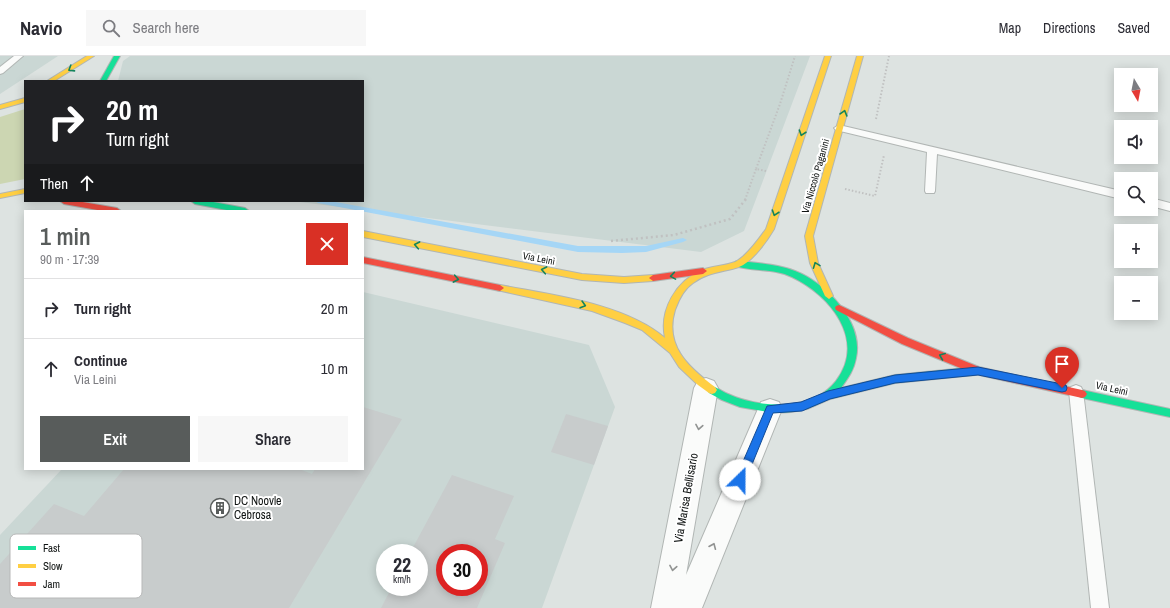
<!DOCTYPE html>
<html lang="en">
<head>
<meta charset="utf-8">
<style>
	body { margin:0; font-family:"Archivo Narrow",sans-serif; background:#f7f7f7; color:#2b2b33; height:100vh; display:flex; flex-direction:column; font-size:15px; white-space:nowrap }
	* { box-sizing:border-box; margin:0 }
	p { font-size:13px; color:#7c7c81 }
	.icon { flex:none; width:22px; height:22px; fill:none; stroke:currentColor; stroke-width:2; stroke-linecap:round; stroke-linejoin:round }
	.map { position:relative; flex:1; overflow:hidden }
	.details { position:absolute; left:24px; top:154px; width:340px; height:260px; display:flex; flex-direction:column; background:#fff; border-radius:0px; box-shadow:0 2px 10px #0003 }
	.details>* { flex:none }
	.guide { position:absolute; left:24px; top:24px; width:340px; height:122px; border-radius:0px; box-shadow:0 2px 10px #0003; background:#202124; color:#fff; overflow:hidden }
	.needle { width:26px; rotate:170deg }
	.fabs { position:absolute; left:1114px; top:12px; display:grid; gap:8px }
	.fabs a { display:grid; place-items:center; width:44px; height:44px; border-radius:0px; background:#fff; box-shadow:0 2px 10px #0003; font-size:20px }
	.speed { position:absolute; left:376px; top:488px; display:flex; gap:8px; font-size:20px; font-weight:700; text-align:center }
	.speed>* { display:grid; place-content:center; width:52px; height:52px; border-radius:50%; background:#fff; box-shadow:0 2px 10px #0003; line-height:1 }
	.speed small { font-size:10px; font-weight:400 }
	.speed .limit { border:6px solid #d22; background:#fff; color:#111 }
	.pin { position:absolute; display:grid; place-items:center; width:34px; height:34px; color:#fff; margin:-41px -17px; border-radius:50% 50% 50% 0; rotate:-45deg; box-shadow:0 0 4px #0007 }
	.pin .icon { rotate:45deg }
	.me { position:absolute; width:44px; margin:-22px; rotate:23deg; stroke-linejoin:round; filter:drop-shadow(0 0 3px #0008) }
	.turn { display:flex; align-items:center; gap:14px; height:84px; padding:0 16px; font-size:18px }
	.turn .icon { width:52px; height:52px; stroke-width:2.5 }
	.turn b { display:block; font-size:28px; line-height:34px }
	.then { display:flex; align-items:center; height:38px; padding:0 16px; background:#0003; gap:8px; font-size:15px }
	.round { display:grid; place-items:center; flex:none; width:42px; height:42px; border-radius:0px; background:#f7f7f7 }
	.head { display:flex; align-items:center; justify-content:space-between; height:68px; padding:0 16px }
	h1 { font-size:24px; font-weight:600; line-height:30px; color:#585c5b }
	.action { display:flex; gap:8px; margin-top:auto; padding:8px 16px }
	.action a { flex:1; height:46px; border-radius:0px; background:#585c5b; color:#fff; font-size:16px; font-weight:600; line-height:46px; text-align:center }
	.action a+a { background:#f7f7f7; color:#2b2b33 }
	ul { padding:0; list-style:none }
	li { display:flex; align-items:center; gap:12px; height:60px; padding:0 16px; border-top:1px solid #e1e1e2 }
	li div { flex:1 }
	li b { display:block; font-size:15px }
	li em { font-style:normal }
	header { display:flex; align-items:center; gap:24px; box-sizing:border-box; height:56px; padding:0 20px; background:#fff; border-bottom:1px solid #e1e1e2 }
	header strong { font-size:19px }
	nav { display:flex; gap:22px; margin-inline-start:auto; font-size:14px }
	.search { width:280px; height:36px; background:#f7f7f7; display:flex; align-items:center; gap:10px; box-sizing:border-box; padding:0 14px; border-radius:0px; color:#7c7c81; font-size:15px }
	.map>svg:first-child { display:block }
</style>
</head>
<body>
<header>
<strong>Navio</strong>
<div class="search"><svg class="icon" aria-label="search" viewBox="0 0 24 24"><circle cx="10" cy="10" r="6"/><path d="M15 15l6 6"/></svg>Search here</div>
<nav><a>Map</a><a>Directions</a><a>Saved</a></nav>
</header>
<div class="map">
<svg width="1170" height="552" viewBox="0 0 1170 552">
	<rect width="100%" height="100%" fill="#dde3e1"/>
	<g fill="#cad7d4" fill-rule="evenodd">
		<polygon points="0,0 58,0 0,38"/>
		<polygon points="130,0 810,0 744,175 701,196 292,145 363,145 363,25 118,25 123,5"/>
		<path d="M363,236l226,53 26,62 -73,201h-542v-73l62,-66h301zM385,497h34v34h-34zM445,497h34v34h-34z"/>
	</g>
	<polygon fill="#ccd6b2" points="25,53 25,123 0,128 0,61"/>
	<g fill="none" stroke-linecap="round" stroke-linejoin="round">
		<polygon fill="#a5d6f6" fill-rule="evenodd" points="315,145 330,145 578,190 646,190 683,182 687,184 683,186 646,196 622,197 578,196 318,147"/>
	</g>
	<g fill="#c8cccc" fill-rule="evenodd">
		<polygon points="363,351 402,363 289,552 0,552 0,508 54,448 84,460 124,413 299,413 312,418 315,413 363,413"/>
		<polygon points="566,358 608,370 594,409 551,396"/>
		<path d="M452,419l62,21 -19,43 10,4 -28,65h-96l11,-21h27v-34h-9zM445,497h34v34h-34z"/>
	</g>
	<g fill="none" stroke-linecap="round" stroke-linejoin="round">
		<g stroke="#b1b6b4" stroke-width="2">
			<g id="lane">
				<polygon points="14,0 23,0 3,17 0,18 0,11"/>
				<polygon points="839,69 1121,135 1121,143 937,98 935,135 934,137 926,137 925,135 927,96 836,74 834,72"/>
				<polygon points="1151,142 1170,147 1170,155 1151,150"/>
				<polygon points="1076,329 1081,331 1083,335 1109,552 1091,552 1069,335 1071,331"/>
			</g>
		</g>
		<g stroke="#b1b6b4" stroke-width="2">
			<polygon id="street" points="706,322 714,325 718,332 686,519 761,346 770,343 779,346 782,353 702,552 651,552 694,332 698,325"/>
		</g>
		<g stroke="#b1b6b4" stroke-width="2">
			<g id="fast">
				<polygon points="114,0 120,0 106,25 100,25"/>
				<polygon points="191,145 208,145 245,152 249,155 232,155 195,148"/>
				<path d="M738,205c19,2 39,3 57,10 31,12 69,51 61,87 -2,12 -8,20 -15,30l54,-13 80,-8 3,1 2,3 -2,3 -3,1 -80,8 -65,16 -23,10 -16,3 -17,1 -34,-6 -18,-7 -13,-7 -2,-3 2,-3 3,-1c6,2 11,6 16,8 19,9 43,12 63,10 18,-2 34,-9 45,-23 31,-41 -6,-86 -44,-104 -18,-9 -38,-5 -57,-11l-1,-2 1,-2z"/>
				<polygon points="1082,334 1170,353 1170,361 1082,342 1079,341 1077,338 1079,335"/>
			</g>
		</g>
		<g stroke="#b1b6b4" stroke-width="2">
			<g id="slow">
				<polygon points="87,0 94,0 54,25 47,25"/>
				<path d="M825,0h6l-57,173c-7,12 -22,33 -35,38 -15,5 -32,5 -46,16 -9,6 -14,16 -18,27 -11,36 14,58 40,77l2,3 -2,3 -3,1 -3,-1 -11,-8 -19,-18 -9,-14 -28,-23 -17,-7 -33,-12 -95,-21 -1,-2 4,-3c51,10 124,18 165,53 -6,-28 11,-57 37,-68 10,-4 22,-4 33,-8 11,-5 24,-23 31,-33z"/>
				<polygon points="857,0 863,0 813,180 818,207 833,240 829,243 825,240 810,207 805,180"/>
				<polygon points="25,42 25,46 0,53 0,49"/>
				<polygon points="25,133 25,137 0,142 0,138"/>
				<polygon points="363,175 582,218 624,221 653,219 657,222 653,225 624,227 582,224 363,181"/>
			</g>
		</g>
		<g stroke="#b1b6b4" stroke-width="2">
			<g id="jam">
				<polygon points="60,145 77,145 117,152 121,155 103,155 64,148"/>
				<polygon points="363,201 500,229 504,232 500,235 363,207"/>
				<polygon points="703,212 707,215 703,218 653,225 649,222 653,219"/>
				<polygon points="839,249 908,282 979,311 1082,334 1085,335 1087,338 1085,341 1082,342 975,318 902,288 836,254 835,252 836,250"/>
			</g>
		</g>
		<g stroke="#c0c1c1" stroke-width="2" stroke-dasharray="1.5 2" stroke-linecap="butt">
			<polyline points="876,63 889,0"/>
			<polyline points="766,115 756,113 780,48 795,0"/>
			<polyline points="845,133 875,140 884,99"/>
			<polyline points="745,144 756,113"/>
		</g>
		<polyline stroke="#c0c1c1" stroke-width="2.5" stroke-dasharray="2 3" stroke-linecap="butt" points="611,185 674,179 730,163 746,143"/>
		<use href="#lane" fill="#fafbfa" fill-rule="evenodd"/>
		<use href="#street" fill="#fafbfa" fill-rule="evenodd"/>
		<use href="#fast" fill="#16e098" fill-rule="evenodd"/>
		<use href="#slow" fill="#ffcf43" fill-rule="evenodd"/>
		<use href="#jam" fill="#f24e42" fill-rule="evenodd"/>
	</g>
	<defs><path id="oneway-chevron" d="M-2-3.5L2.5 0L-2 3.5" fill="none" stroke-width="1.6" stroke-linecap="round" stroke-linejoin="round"/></defs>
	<g stroke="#13845c">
		<use href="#oneway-chevron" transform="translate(71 13) rotate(148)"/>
		<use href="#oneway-chevron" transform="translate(844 57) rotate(-74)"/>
		<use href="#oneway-chevron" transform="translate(802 77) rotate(109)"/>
		<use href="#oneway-chevron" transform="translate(775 157) rotate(109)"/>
		<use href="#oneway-chevron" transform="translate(417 189) rotate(-169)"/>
		<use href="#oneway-chevron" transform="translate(816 209) rotate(-111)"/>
		<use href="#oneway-chevron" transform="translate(544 214) rotate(-169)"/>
		<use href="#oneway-chevron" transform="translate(673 220) rotate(171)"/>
		<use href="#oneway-chevron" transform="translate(456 223) rotate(11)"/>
		<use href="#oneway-chevron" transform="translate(583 249) rotate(16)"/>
		<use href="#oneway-chevron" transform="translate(942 300) rotate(-158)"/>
	</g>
	<g stroke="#919392">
		<use href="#oneway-chevron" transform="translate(699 371) rotate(100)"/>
		<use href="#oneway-chevron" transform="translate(713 490) rotate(-67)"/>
		<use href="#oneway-chevron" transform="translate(673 512) rotate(100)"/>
	</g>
	<polygon fill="#1a73e8" stroke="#114b97" points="978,311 1062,328 1066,329 1067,332 1066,335 1062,336 978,319 895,327 830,343 802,355 773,357 744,428 740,429 737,428 735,424 767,350 801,346 828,335 895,319"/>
	<defs>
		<g id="building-ring" transform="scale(1)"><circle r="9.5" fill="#fff" stroke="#585c5b" stroke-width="1.5"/><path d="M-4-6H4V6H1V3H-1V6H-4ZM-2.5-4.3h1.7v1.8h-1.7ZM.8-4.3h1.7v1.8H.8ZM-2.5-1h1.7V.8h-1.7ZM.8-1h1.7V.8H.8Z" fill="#585c5b"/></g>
	</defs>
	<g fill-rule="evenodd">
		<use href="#building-ring" x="220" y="452"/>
	</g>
	<g text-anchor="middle" stroke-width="4" stroke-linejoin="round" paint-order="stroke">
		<g font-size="10" fill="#101413" stroke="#fff">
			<text transform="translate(815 120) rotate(-74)" y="4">Via Niccolò Paganini</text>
			<text transform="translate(539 202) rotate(11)" y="4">Via Leinì</text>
			<text transform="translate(1112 332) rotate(13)" y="4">Via Leinì</text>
		</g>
		<g font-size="12" fill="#101413" stroke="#fff">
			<text transform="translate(686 442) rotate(-80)" y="4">Via Marisa Bellisario</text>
		</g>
		<g font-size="12" fill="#101413" stroke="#fff" text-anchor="start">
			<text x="234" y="449">DC Noovle<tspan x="234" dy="14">Cebrosa</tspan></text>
		</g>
	</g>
	<rect x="10" y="478" width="132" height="64" rx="6" fill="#fff" stroke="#b7b8b8" stroke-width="1"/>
	<rect x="18" y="490" width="18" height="4" fill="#16e098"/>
	<rect x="18" y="508" width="18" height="4" fill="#ffcf43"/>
	<rect x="18" y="526" width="18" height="4" fill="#f24e42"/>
	<g font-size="11" fill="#101413">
		<text x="43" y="496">Fast</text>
		<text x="43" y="514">Slow</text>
		<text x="43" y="532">Jam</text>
	</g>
</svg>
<div class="fabs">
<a><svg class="needle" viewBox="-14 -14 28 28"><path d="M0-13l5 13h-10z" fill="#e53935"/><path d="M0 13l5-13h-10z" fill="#7c7c81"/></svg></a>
<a><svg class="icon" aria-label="sound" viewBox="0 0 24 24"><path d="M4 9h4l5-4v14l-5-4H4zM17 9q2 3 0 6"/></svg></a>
<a><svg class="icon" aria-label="search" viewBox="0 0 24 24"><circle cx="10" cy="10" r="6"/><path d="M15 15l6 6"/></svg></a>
<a>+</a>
<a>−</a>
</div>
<div class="speed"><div>22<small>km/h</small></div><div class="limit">30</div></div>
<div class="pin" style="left:1062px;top:332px;background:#d93025"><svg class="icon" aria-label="arrive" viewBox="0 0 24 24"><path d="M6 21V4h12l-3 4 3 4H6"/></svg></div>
<svg class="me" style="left:740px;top:424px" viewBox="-20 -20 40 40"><circle r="19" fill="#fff"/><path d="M0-13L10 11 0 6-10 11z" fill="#1a73e8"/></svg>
<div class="guide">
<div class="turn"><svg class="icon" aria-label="right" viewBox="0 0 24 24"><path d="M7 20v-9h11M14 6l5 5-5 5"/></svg><div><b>20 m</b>Turn right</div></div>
<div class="then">Then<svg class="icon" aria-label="ahead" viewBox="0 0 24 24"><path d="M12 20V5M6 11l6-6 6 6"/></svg></div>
</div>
<section class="details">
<div class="head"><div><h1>1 min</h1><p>90 m · 17:39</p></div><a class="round" style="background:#d93025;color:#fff"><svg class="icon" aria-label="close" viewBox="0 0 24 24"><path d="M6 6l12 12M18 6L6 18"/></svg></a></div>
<ul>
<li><svg class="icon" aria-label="right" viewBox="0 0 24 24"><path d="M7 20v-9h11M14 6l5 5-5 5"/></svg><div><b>Turn right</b></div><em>20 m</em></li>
<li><svg class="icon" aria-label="ahead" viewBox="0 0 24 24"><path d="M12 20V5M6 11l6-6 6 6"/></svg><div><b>Continue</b><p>Via Leinì</p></div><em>10 m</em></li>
</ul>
<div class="action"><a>Exit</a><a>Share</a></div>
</section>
</div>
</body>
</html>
